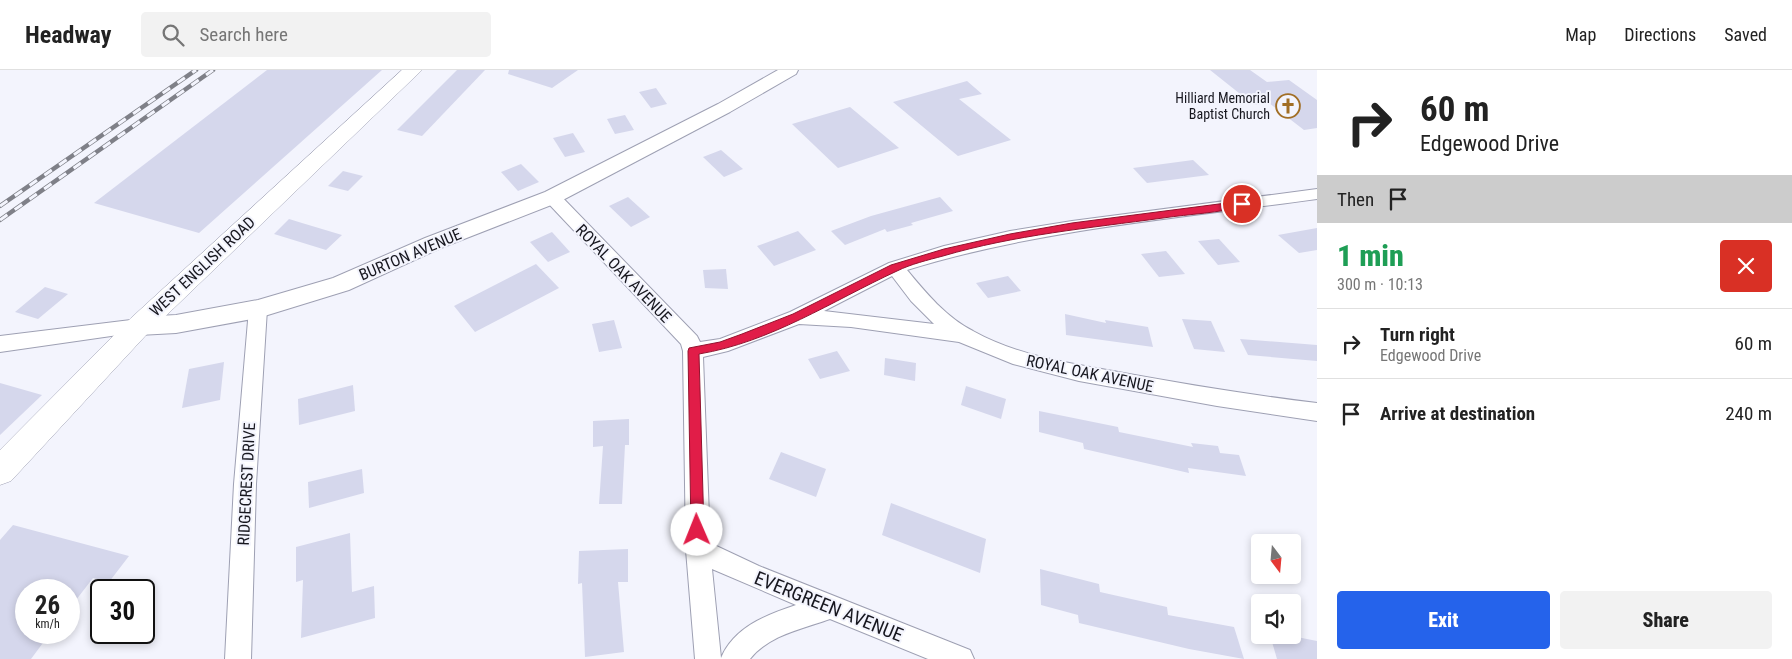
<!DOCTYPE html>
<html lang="en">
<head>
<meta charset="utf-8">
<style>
	body { margin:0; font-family:"Roboto Condensed",sans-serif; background:#f2f2f2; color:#222; height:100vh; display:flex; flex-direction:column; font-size:19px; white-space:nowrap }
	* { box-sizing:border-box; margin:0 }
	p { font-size:16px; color:#767676 }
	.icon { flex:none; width:28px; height:28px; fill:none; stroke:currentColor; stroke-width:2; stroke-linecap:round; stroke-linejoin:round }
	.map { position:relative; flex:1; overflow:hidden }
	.panel { display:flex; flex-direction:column; background:#fff; width:475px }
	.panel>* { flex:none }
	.guide { background:#fff; color:#222; overflow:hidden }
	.needle { width:32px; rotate:164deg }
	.fabs { position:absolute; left:1251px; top:464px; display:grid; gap:10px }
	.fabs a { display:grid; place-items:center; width:50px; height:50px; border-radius:5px; background:#fff; box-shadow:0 2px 8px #0003; font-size:25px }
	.speed { position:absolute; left:15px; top:509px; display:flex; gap:10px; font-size:25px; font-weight:700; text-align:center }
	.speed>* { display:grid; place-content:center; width:65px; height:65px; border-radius:50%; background:#fff; box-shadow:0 2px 8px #0003; line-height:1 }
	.speed small { font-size:12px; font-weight:400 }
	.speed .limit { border:2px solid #111; border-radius:8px; background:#fff; color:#111 }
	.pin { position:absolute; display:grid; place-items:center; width:42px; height:42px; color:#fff; margin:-21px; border:2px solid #fff; border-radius:50%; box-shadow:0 1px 5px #0007 }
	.me { position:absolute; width:55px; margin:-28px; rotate:359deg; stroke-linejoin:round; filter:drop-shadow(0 0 4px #0008) }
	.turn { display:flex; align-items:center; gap:18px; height:105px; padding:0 20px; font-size:22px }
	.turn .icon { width:65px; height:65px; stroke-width:2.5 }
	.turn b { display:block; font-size:35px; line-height:42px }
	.then { display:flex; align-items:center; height:48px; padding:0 20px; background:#0003; gap:10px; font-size:19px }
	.round { display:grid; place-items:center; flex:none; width:52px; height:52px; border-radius:5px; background:#f2f2f2 }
	.headline { display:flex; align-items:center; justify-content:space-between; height:85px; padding:0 20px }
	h1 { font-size:30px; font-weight:800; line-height:38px; color:#1e9e55 }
	.primary-button { display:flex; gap:10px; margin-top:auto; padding:10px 20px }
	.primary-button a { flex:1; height:58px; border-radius:5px; background:#2563eb; color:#fff; font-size:20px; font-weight:800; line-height:58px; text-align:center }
	.primary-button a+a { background:#f2f2f2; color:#222 }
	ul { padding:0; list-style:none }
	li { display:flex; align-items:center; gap:15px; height:70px; padding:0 20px; border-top:1px solid #e0e0e0 }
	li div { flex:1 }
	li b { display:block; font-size:19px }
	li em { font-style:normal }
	header { display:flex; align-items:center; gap:30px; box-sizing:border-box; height:70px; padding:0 25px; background:#fff; border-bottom:1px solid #e0e0e0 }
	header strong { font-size:24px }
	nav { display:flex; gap:28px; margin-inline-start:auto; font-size:18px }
	.search { width:350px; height:45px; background:#f2f2f2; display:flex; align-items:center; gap:12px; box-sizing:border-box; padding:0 18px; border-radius:5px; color:#767676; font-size:19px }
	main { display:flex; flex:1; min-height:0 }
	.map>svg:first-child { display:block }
</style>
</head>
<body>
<header>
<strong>Headway</strong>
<div class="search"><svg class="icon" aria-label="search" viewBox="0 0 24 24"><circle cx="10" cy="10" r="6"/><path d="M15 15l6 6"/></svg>Search here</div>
<nav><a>Map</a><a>Directions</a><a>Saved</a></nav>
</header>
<main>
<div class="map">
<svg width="1317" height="589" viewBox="0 0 1317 589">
	<rect width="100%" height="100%" fill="#f3f4fd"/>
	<g fill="#d5d7ec">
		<polygon points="267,0 382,0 199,163 94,133"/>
		<polygon points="457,0 485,0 422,66 397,60"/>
		<polygon points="509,0 578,0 552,18 508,4"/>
		<polygon points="1210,0 1250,0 1267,12 1289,10 1317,30 1317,58 1304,60 1269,33 1254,35"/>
		<polygon points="967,11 982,24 959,29 1011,70 958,86 893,32"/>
		<polygon points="656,18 667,34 651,38 639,22"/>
		<polygon points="850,37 899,78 838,98 792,54"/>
		<polygon points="625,45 634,60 615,64 607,49"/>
		<polygon points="573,63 585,82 565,87 553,68"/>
		<polygon points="721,80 743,99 724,107 703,87"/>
		<polygon points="1193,90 1209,105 1147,113 1133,98"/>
		<polygon points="521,94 539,112 518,121 501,102"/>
		<polygon points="343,101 363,106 348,121 328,116"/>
		<polygon points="628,127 650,147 631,157 609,136"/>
		<polygon points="940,127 953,141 911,153 913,155 887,162 885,159 845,175 831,161 871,146"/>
		<polygon points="289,149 302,153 342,165 326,180 274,164"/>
		<polygon points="1317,158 1317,180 1299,183 1278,165"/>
		<polygon points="798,161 816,180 774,196 757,176"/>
		<polygon points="552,162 570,182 548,192 530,172"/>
		<polygon points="1219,169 1240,192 1218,195 1198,171"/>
		<polygon points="1166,181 1185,204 1159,207 1141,184"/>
		<polygon points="536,194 559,218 475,262 454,236"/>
		<polygon points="726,199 728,219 705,218 703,200"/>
		<polygon points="1008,206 1021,221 988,228 976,213"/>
		<polygon points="45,217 68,224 38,249 15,242"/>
		<polygon points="1065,244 1106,253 1105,250 1148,257 1153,277 1066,265"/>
		<polygon points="1182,249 1211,251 1225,282 1194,279"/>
		<polygon points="614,250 622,278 599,282 592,254"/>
		<polygon points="1240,269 1317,275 1317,291 1248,285"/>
		<polygon points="837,281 850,301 820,309 808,289"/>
		<polygon points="885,288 916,293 915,311 884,305"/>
		<polygon points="224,292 220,330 182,338 189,299"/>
		<polygon points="0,313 42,325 0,365"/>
		<polygon points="353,315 355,341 299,355 298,329"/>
		<polygon points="966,316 1006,329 1001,349 961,335"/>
		<polygon points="1039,341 1118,357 1119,362 1193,377 1191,373 1218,376 1220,383 1239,385 1246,406 1188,398 1189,403 1084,379 1083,373 1039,362"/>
		<polygon points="629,349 629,375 625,375 622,434 599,434 603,376 593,377 593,351"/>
		<polygon points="781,382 826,399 816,427 769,409"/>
		<polygon points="362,399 364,423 309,438 308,412"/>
		<polygon points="891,433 986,469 980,503 882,465"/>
		<polygon points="13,455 129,486 109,512 93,508 69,539 69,520 26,520 26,562 51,562 31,589 0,589 0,470"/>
		<polygon points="350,463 352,522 374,516 375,548 301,568 303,510 296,512 296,477"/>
		<polygon points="628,479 628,512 618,512 624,582 585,587 582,513 578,514 579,481"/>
		<polygon points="1040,499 1099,514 1100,522 1167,537 1168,545 1234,557 1244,589 1189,579 1079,553 1078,545 1041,535"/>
		<polygon points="1270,565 1287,565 1317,571 1317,589 1277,589"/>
	</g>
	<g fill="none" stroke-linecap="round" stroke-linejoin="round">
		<g stroke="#9ea0b3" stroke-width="2">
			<g id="minor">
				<path d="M1317,119v10c-136,19 -278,30 -410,71 19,23 39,47 66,61 45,25 96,32 145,41 66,12 132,23 199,31v18l-100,-15 -138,-25 -66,-17 -54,-22 -108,-15 -52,-3 -71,27 -25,6 7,186 49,23 211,84 4,9h-46l-98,-40c-28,10 -61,16 -80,40h-55l-9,-109 -3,-199 -2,-7 -135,-143 -2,-4 2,-4 6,-1 6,1 139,143 3,6 20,-3 70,-27 99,-49 55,-17 66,-15 62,-10zM892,206l19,25 23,23 -110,-13zM712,499l84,36c-30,10 -62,22 -75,53z"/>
				<polygon points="258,232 265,234 267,239 256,414 251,589 225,589 234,414 249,239 251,234"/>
				<polygon points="139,249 146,251 149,256 146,261 0,282 0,266"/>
			</g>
		</g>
		<g stroke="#9ea0b3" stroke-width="2">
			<polygon id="tertiary" points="778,0 798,0 796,4 730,42 559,132 441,178 349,220 258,248 176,263 139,265 131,262 127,256 131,250 139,247 176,245 258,230 333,208 425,168 545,122 718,34"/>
		</g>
		<g stroke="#9ea0b3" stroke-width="1">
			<polygon id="secondary" points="402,0 422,0 148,263 11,411 0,415 0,380 130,249"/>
		</g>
		<use href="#minor" fill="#fff" fill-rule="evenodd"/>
		<use href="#tertiary" fill="#fff" fill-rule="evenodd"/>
		<use href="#secondary" fill="#fff" fill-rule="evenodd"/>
		<g stroke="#7f8088" stroke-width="4.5">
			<g id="rail">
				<polyline points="0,136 196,0"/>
				<polyline points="0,150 213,0"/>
			</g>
		</g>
		<use href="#rail" stroke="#f3f4fd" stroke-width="3" stroke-dasharray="9" stroke-linecap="butt"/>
	</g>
	<path fill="#e11d48" stroke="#92132f" d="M1242,131l3,1v4c-26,7 -55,8 -82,12 -73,10 -149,17 -220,38 -15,4 -32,8 -46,15 -65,30 -126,71 -198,83l5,176 -2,5 -5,2 -4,-2 -2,-5 -3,-179 1,-3 31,-6 22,-8 51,-20 98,-49 53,-16 66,-15 62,-11z"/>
	<defs>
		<g id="church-ring" transform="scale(1.25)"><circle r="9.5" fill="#f3f4fd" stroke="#a16e25" stroke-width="1.5"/><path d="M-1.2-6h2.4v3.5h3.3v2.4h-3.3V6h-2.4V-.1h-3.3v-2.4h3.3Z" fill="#a16e25"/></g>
	</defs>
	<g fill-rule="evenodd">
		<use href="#church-ring" x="1288" y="36"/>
	</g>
	<g text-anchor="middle" stroke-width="4" stroke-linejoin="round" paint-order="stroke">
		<g font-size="14" fill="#17171f" stroke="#f3f4fd" text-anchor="end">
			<text x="1270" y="33">Hilliard Memorial<tspan x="1270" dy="16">Baptist Church</tspan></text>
		</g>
		<g font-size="16" fill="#17171f" stroke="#f3f4fd">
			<text transform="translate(410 184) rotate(-23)" y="6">BURTON AVENUE</text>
			<text transform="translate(202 196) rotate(-43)" y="6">WEST ENGLISH ROAD</text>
			<text transform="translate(624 203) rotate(46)" y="6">ROYAL OAK AVENUE</text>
			<text transform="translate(1090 303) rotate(12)" y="6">ROYAL OAK AVENUE</text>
			<text transform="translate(246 414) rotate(-87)" y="6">RIDGECREST DRIVE</text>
		</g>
		<g font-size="19" fill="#17171f" stroke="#f3f4fd">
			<text transform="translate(829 536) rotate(22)" y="7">EVERGREEN AVENUE</text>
		</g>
	</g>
</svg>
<div class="fabs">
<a><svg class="needle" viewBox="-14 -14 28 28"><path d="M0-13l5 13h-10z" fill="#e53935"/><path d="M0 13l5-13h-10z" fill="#767676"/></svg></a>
<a><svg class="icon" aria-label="sound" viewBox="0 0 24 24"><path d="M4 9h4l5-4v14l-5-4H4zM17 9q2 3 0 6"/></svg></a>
</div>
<div class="speed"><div>26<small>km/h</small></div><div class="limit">30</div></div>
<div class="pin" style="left:1242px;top:134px;background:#d93025"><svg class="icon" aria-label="arrive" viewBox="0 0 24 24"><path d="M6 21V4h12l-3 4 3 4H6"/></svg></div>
<svg class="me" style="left:697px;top:460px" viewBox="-20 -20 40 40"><circle r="19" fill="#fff"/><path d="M0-13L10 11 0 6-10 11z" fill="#e11d48"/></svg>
</div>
<section class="panel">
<div class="guide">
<div class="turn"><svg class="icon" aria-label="right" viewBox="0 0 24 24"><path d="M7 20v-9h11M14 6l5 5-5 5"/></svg><div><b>60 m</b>Edgewood Drive</div></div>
<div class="then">Then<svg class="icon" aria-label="arrive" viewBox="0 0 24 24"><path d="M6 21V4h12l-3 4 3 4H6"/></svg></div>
</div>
<div class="headline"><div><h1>1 min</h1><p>300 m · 10:13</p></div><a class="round" style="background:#d93025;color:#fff"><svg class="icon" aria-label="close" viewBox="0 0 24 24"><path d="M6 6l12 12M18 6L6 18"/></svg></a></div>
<ul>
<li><svg class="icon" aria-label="right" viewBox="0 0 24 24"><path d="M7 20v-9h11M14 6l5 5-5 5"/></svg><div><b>Turn right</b><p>Edgewood Drive</p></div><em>60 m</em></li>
<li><svg class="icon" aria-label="arrive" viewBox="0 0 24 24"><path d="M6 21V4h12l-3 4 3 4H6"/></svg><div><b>Arrive at destination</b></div><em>240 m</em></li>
</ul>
<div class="primary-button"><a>Exit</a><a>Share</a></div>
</section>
</main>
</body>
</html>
